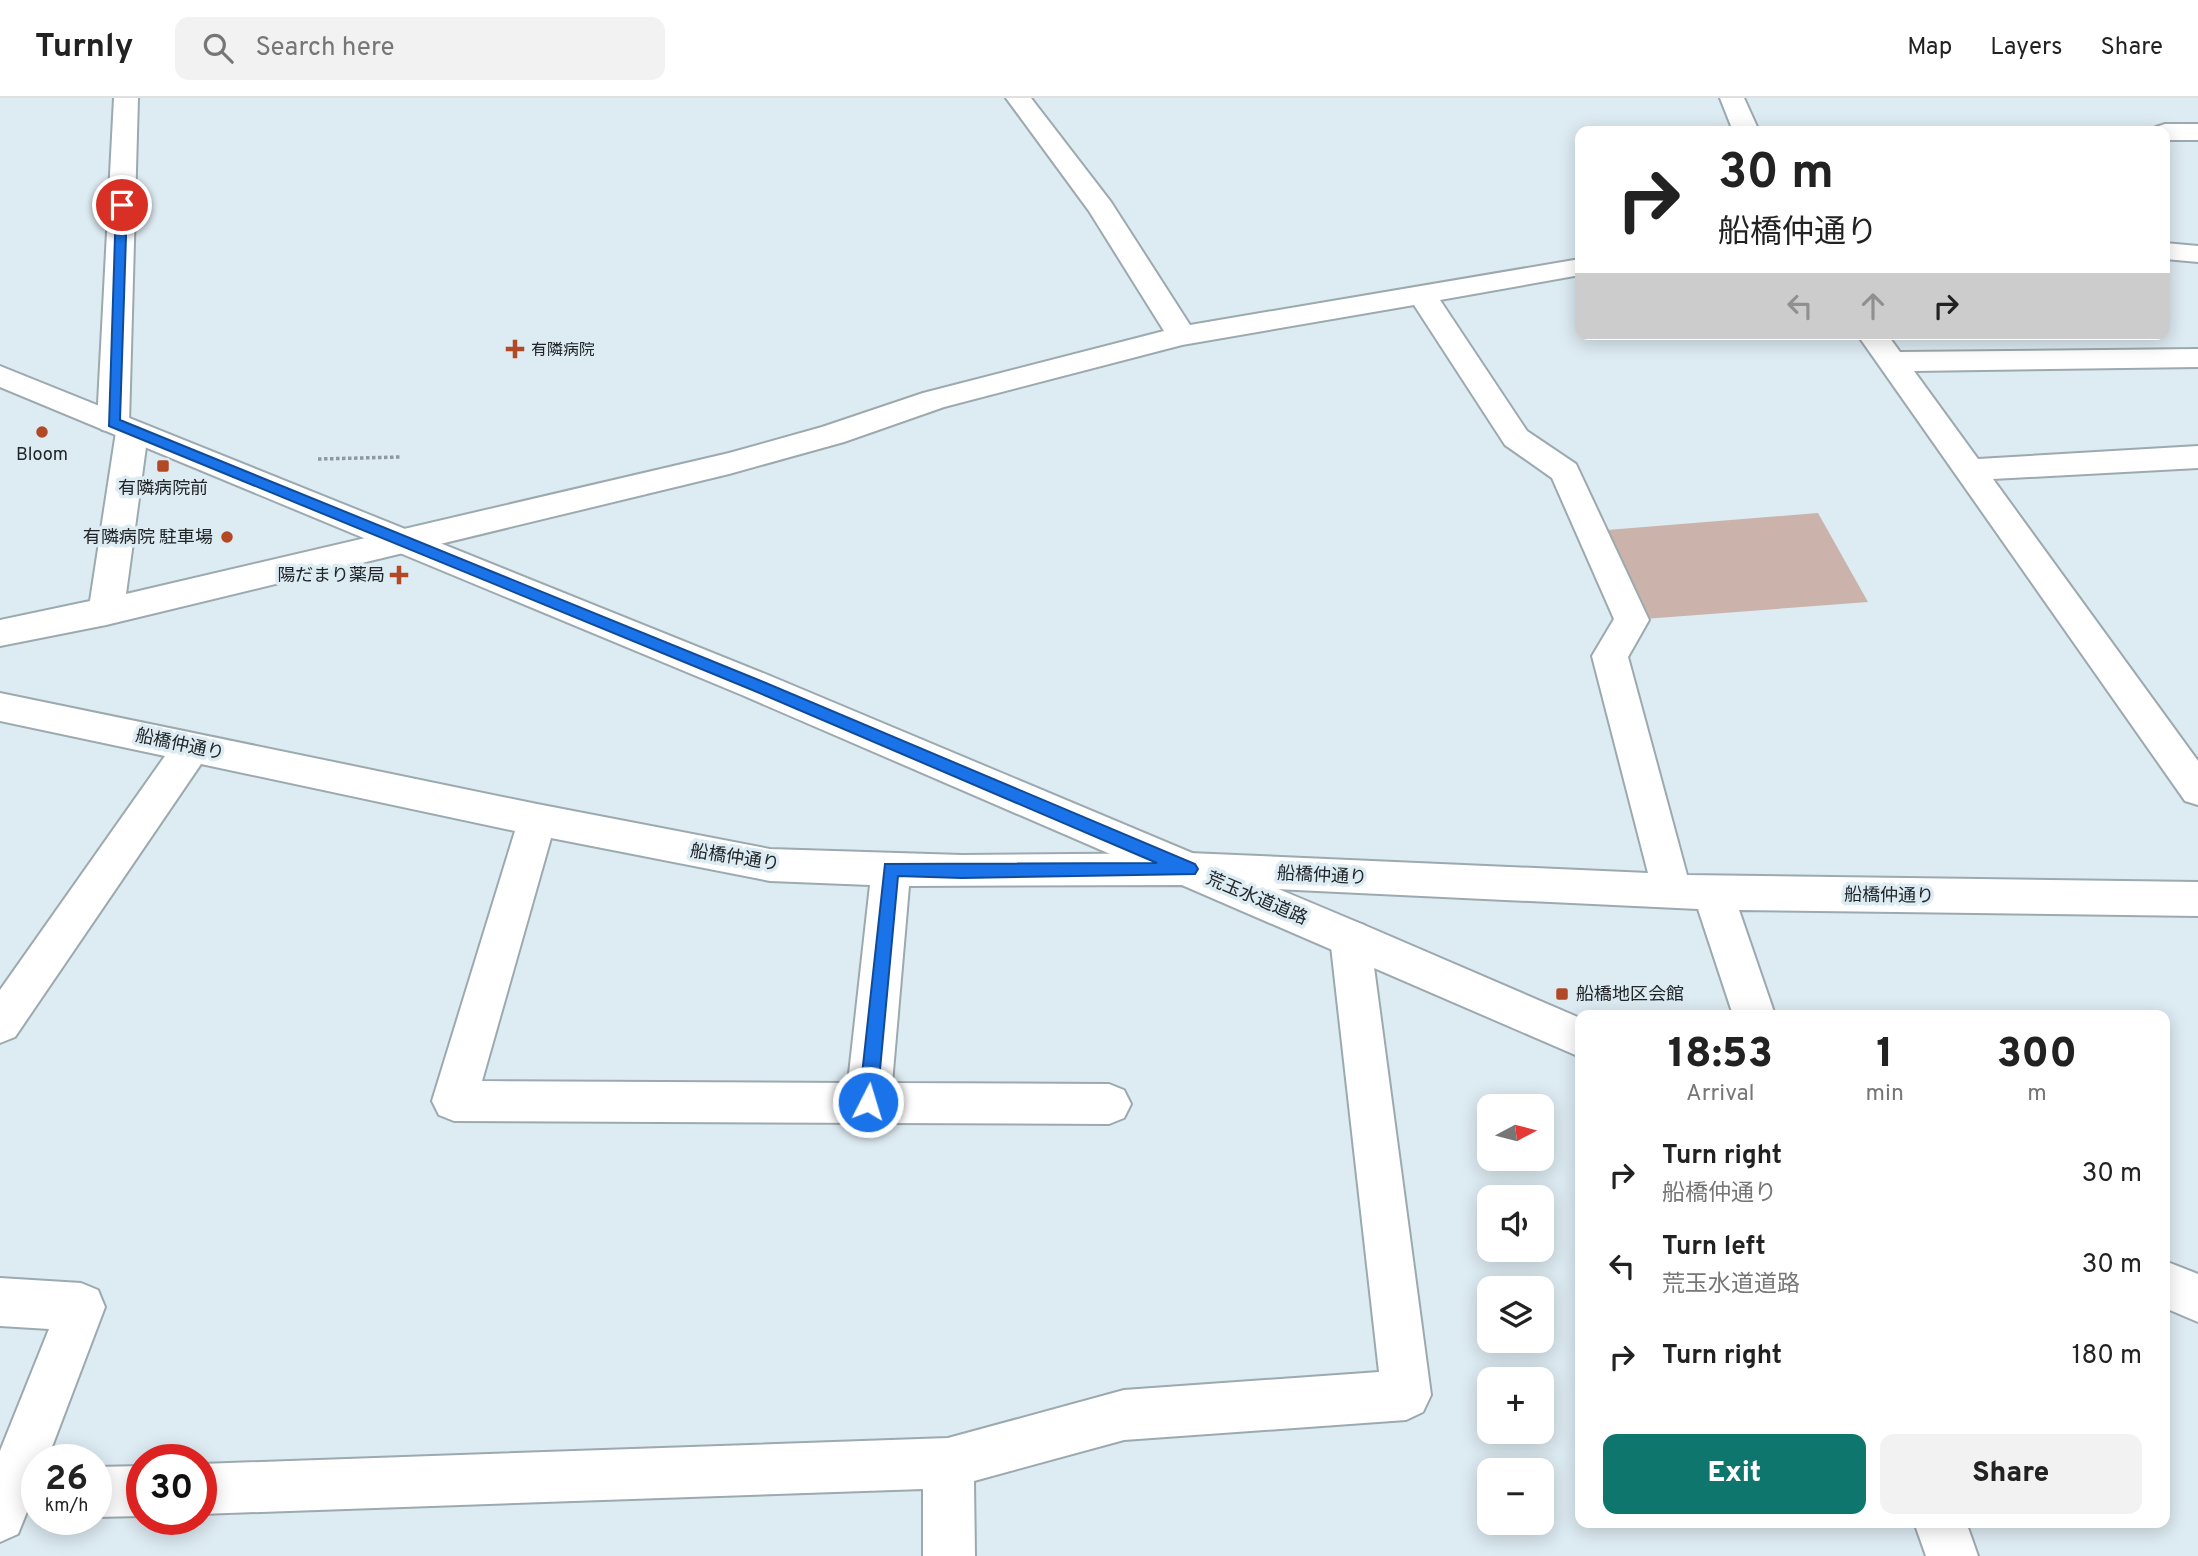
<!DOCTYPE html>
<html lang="en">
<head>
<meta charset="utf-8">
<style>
	body { margin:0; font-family:Overpass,"Noto Sans JP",sans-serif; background:#f2f2f2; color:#222; height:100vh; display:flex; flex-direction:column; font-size:26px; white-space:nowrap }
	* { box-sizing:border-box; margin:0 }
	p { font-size:23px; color:#767676 }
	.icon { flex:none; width:38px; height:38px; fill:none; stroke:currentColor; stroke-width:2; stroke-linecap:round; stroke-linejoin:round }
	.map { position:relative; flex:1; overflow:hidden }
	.details { position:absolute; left:1575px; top:912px; width:595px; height:518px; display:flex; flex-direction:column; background:#fff; border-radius:14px; box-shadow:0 4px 18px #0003 }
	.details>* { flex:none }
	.hud { position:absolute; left:1575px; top:28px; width:595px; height:214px; border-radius:14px; box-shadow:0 4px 18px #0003; background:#fff; color:#222; overflow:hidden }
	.needle { width:46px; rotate:83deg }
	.fabs { position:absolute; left:1477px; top:996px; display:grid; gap:14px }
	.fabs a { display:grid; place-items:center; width:77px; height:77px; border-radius:14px; background:#fff; box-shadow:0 4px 18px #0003; font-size:35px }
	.speed { position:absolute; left:21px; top:1346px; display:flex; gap:14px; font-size:35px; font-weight:700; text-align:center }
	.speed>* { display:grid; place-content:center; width:91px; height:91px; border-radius:50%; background:#fff; box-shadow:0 4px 18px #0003; line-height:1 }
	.speed small { font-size:18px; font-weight:400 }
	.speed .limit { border:10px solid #d22; background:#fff; color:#111 }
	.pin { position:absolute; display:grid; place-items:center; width:60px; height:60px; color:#fff; margin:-30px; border:4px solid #fff; border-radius:50%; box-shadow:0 2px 7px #0007 }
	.me { position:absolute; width:77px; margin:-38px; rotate:5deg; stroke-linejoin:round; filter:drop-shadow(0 0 5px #0008) }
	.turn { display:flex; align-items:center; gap:24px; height:147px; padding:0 28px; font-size:32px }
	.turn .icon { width:91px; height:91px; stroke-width:2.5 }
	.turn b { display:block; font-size:49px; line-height:60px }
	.lanes { display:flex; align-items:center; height:66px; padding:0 28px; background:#0003; justify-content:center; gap:35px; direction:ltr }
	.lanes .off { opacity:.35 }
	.eta { display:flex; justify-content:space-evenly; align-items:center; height:119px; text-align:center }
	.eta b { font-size:42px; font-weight:800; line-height:49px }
	.cta { display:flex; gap:14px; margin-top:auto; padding:14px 28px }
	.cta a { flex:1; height:80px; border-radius:14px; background:#0f766e; color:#fff; font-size:28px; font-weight:800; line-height:80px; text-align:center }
	.cta a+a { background:#f2f2f2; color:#222 }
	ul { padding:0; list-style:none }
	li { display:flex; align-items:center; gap:21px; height:91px; padding:0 28px }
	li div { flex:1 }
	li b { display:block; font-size:26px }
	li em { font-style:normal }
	header { display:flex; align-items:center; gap:42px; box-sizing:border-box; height:98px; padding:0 35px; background:#fff; border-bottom:2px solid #e0e0e0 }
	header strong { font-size:33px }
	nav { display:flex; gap:38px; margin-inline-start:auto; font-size:24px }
	.search { width:490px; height:63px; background:#f2f2f2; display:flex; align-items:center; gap:18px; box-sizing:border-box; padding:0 24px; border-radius:14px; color:#767676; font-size:26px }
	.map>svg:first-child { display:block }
</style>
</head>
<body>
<header>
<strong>Turnly</strong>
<div class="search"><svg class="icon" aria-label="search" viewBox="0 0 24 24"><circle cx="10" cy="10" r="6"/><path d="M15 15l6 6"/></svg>Search here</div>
<nav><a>Map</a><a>Layers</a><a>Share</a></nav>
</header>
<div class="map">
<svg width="2198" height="1458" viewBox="0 0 2198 1458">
	<rect width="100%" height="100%" fill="#ddebf2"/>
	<polygon fill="#cbb3ac" points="1818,415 1868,504 1644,521 1607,432"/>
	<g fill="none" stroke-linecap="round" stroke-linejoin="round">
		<g stroke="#9ca9af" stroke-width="4">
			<g id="minor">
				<path d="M114,0h24l-9,325 14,2 5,7 -22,162 603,-141 93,-26 101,-34 241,-62 -75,-120 -83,-113h25l80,104 79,123 390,-66v16l-140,25 87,131 49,33 73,156 -21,37 59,218 511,7v34l-459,-6 36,105h-42l-35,-106 -509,-24 -280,1 -17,197 217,1 15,6 7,14 -7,14 -15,6 -655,-3 -15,-6 -7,-14 83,-270 -314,-67 -186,273 -15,6v-53l165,-234 -165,-35v-28l537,111 233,45 192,6 227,-2 459,20 -56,-217 22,-37 -62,-141 -47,-33 -91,-140 -232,40 -238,62 -100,35 -115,32 -623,151 -106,21v-26l90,-19 26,-169 -14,-2 -5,-7zM551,740l219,43 100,4 -22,198 -366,-2z"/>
				<polygon points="1720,0 1744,0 1759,33 1733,33"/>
				<polygon points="2165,26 2198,26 2198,42 2165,42 2165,33 2153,33 2156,29"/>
				<polygon points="2165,145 2198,148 2198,164 2165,161"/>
				<polygon points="1857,236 1887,236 1900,254 2198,251 2198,269 1914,273 1978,361 2198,348 2198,370 1993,381 2198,663 2198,707 2185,703"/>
				<polygon points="1350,822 1364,827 1370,839 1431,1297 1423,1314 1406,1322 1124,1342 974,1383 975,1458 923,1458 923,1391 201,1416 201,1366 948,1340 1124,1292 1379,1274 1330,839 1336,827"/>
				<polygon points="0,1180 81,1185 98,1192 105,1209 47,1362 37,1362 37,1389 18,1436 0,1444 0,1353 49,1231 0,1228"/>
				<polygon points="142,1368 142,1418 96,1419 96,1369"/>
				<polygon points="1914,1424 1966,1424 1978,1458 1926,1458"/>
			</g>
		</g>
		<g stroke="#9ca9af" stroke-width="4">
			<g id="major">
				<polygon points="0,268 768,577 1364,827 1580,920 1580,959 742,597 0,289"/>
				<polygon points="2165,1163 2198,1176 2198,1224 2165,1210"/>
			</g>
		</g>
		<polyline stroke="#8e999e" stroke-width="3.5" stroke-dasharray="3.5 2.5" stroke-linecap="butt" points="318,361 401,359"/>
		<use href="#minor" fill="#fff" fill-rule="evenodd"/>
		<use href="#major" fill="#fff" fill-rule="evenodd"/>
	</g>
	<polygon fill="#1a73e8" stroke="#114b97" stroke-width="2" points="122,104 127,107 120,322 761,583 1195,766 1198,771 1195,776 962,780 898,778 877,1004 875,1010 868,1013 862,1010 859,1004 885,766 1157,765 750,591 109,328 116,107"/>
	<g fill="#b14927" stroke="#ddebf2" stroke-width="2.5">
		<path d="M511.5 240.5h7v7h7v7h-7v7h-7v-7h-7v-7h7z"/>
		<circle cx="42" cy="334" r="7"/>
		<rect x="156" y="361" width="14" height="14" rx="3.5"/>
		<circle cx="227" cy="439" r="7"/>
		<path d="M395.5 466.5h7v7h7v7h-7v7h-7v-7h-7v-7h7z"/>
		<rect x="1555" y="889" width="14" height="14" rx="3.5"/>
	</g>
	<g text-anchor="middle" stroke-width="7" stroke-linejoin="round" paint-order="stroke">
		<g font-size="16" fill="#202528" stroke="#ddebf2" text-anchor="start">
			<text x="531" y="257">有隣病院</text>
		</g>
		<g font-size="18" fill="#202528" stroke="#ddebf2">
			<text x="42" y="362">Bloom</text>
			<text x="163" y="396">有隣病院前</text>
			<text x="213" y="445" text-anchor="end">有隣病院 駐車場</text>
			<text x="385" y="483" text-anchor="end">陽だまり薬局</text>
			<text x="1576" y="902" text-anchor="start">船橋地区会館</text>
		</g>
		<g font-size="18" fill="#202528" stroke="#ddebf2">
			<text transform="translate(180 646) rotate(12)" y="6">船橋仲通り</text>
			<text transform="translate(735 759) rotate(9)" y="6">船橋仲通り</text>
			<text transform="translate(1322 777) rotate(3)" y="6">船橋仲通り</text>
			<text transform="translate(1889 797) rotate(1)" y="6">船橋仲通り</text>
			<text transform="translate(1257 800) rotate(23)" y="6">荒玉水道道路</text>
		</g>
	</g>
</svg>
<div class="fabs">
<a><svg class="needle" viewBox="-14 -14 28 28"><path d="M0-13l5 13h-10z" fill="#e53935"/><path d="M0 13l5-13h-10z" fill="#767676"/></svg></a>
<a><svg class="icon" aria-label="sound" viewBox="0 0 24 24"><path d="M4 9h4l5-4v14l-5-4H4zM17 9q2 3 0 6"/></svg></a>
<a><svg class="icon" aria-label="layers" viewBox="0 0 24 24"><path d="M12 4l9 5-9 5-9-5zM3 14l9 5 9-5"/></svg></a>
<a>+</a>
<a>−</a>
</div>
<div class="speed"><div>26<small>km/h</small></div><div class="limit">30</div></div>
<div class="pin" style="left:122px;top:107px;background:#d93025"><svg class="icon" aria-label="arrive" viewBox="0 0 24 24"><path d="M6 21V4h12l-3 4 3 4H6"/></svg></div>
<svg class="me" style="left:868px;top:1004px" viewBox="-20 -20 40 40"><circle r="17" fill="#1a73e8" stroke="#fff" stroke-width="3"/><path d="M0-11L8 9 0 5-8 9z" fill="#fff"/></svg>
<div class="hud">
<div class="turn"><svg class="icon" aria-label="right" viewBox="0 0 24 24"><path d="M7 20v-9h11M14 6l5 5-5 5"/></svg><div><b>30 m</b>船橋仲通り</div></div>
<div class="lanes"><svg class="icon off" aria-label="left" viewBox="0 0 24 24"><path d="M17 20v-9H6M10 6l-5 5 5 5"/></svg><svg class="icon off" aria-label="ahead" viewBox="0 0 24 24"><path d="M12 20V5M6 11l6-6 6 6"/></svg><svg class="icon" aria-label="right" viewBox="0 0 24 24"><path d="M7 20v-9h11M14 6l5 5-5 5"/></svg></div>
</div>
<section class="details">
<div class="eta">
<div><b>18:53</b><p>Arrival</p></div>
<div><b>1</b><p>min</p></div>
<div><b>300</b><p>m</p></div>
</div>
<ul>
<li><svg class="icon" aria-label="right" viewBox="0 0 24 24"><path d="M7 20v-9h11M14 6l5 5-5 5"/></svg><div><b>Turn right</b><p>船橋仲通り</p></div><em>30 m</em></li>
<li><svg class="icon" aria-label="left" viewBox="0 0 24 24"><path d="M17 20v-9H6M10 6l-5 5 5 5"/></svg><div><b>Turn left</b><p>荒玉水道道路</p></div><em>30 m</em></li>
<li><svg class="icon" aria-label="right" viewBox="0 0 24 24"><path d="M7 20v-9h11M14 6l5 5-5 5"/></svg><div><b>Turn right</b></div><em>180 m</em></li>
</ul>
<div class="cta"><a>Exit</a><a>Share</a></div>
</section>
</div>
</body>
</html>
